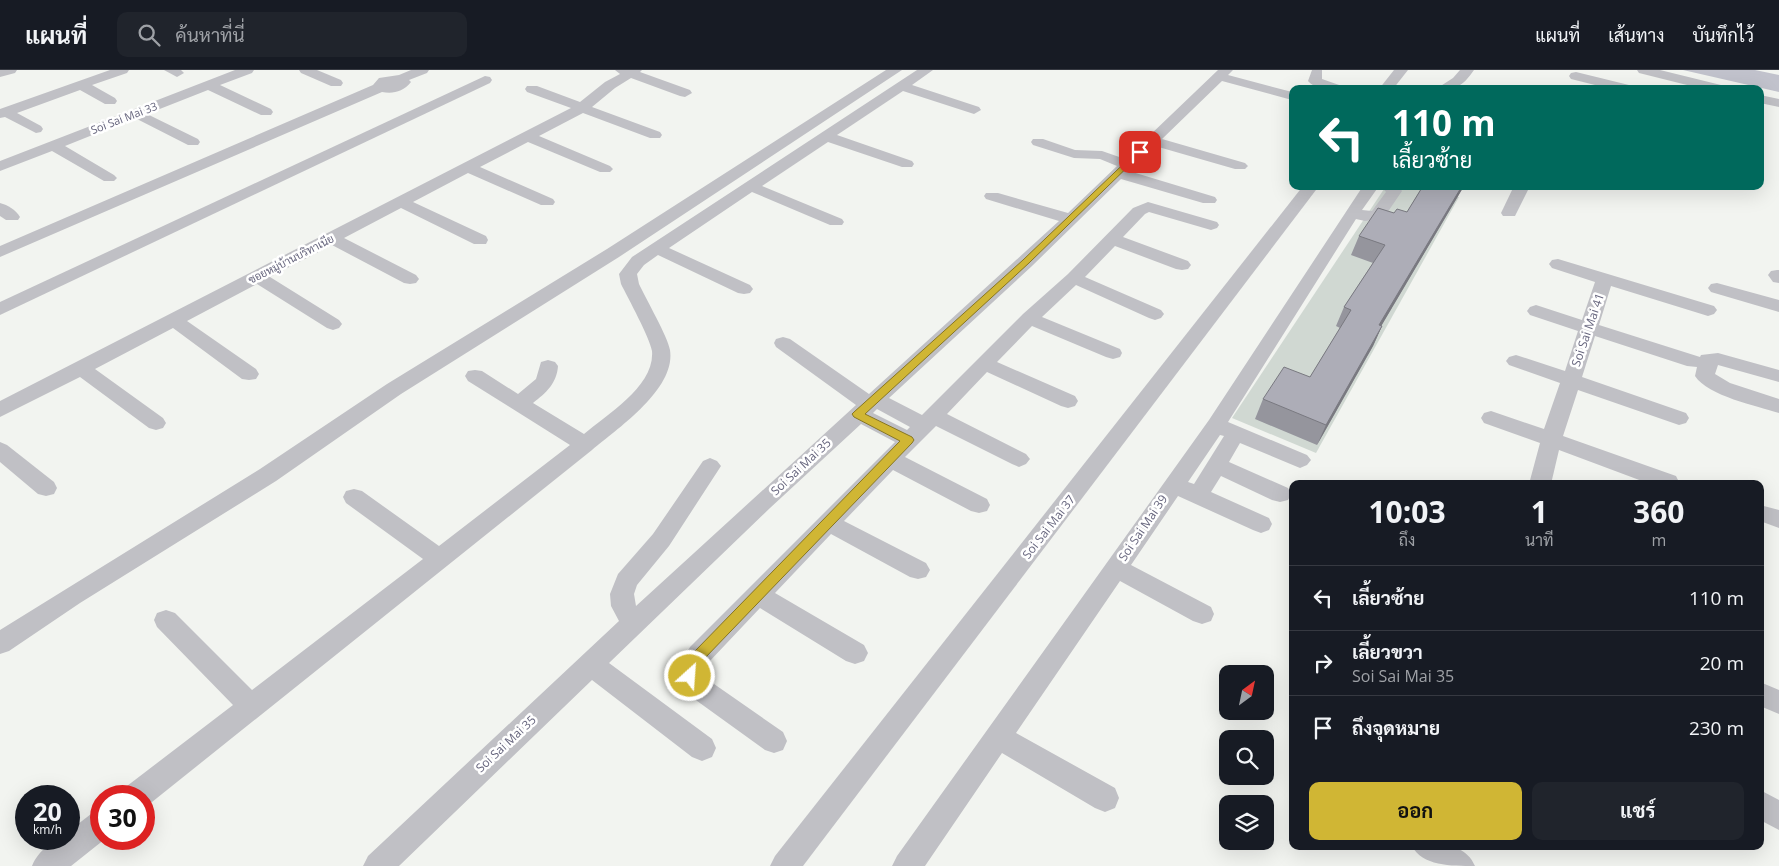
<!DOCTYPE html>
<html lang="th">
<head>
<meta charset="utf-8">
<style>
	body { margin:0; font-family:"Open Sans",Sarabun,sans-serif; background:#20242c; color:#f1f3f6; height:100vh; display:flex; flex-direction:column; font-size:19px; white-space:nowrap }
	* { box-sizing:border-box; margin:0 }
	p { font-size:16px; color:#9ea1a6 }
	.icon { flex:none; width:28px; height:28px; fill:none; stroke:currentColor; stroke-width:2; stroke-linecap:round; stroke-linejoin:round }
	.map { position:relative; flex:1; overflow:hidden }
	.side { position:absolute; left:1289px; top:410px; width:475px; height:370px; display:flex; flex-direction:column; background:#171b24; border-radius:10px; box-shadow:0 5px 20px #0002 }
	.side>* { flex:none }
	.top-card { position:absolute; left:1289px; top:15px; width:475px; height:105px; border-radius:10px; box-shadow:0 5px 20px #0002; background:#00695c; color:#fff; overflow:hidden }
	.needle { width:32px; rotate:33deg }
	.fabs { position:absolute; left:1219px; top:595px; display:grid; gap:10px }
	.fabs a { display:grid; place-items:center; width:55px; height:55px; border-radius:10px; background:#171b24; box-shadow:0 5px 20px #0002; font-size:25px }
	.speed { position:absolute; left:15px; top:715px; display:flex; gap:10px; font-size:25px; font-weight:700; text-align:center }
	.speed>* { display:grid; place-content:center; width:65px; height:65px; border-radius:50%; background:#171b24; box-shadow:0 5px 20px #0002; line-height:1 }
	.speed small { font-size:12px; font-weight:400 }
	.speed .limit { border:8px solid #d22; background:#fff; color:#111 }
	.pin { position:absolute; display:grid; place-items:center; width:42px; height:42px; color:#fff; margin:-21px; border-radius:10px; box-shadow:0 2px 8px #0006 }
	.me { position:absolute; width:55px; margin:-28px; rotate:26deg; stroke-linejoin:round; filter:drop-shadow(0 0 4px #0008) }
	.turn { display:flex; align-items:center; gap:18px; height:105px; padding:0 20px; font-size:22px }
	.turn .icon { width:65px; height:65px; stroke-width:2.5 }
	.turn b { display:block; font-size:35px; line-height:42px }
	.eta { display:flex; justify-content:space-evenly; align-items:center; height:85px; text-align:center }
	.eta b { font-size:30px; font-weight:700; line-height:35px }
	.cta { display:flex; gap:10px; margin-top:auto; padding:10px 20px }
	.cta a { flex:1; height:58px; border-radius:10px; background:#d0b634; color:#111; font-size:20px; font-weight:700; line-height:58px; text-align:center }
	.cta a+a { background:#20242c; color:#f1f3f6 }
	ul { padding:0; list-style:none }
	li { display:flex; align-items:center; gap:15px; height:65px; padding:0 20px; border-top:1px solid #363941 }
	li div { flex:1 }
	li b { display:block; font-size:19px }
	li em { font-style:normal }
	header { display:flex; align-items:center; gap:30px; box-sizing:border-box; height:70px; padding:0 25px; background:#171b24; border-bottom:1px solid #363941 }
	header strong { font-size:24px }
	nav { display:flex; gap:28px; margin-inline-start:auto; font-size:18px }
	.search { width:350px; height:45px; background:#20242c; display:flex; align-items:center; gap:12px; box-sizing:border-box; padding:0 18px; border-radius:10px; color:#9ea1a6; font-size:19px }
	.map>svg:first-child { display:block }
</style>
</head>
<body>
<header>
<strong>แผนที่</strong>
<div class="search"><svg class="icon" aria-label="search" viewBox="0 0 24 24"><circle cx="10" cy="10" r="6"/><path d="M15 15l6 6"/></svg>ค้นหาที่นี่</div>
<nav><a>แผนที่</a><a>เส้นทาง</a><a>บันทึกไว้</a></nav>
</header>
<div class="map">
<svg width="1779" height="796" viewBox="0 0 1779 796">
	<rect width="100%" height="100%" fill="#f2f4f0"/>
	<polygon fill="#d0d8d2" points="1386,116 1421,116 1459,127 1316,383 1232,348"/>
	<polygon fill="#c1c2cc" points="1683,0 1755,0 1779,5 1779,22"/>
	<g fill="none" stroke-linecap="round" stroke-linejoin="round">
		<g fill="#c0c0c5" fill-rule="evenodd">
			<polygon points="0,0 17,0 15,3 0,7"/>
			<polygon points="110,0 129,0 127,3 92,15 115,28 117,31 115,34 105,34 80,20 17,43 41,56 43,59 41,62 36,63 5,47 0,48 0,39"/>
			<polygon points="164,0 181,0 184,3 177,7"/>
			<polygon points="235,0 254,0 252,3 220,15 271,39 273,42 271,45 261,45 208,20 147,44 198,69 200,72 198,75 188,75 135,48 65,76 114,105 117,108 114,111 104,111 52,81 0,101 0,91"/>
			<polygon points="299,0 317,0 341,10 343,13 341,16 331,16 301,3"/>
			<path d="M411,0h18l-2,3 -18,7 2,2c-8,10 -18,12 -29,10l-382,165v-11l373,-161 6,-7 20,-3z"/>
			<polygon points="615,0 642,0 640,2 690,20 692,23 685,27 680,26 631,8 615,18 592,37 660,62 662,65 660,68 650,68 583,43 539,66 610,96 613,99 610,102 600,102 528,72 480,97 553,129 555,132 553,135 541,135 468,103 413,132 486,166 488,170 486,174 474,174 401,138 344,168 416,205 419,209 416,213 410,214 404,213 332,175 270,207 339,250 342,254 339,258 333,260 327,258 257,214 187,251 256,299 259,304 256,309 249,310 242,309 173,258 95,299 163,348 166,353 163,358 156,360 149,358 80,307 0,347 0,331 571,38 527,22 525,19 527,16 537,16 580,32 605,12 620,4"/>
			<polygon points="886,0 902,0 619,187 401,324 276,411 80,533 9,581 0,584 0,560 260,399 387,314 607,179"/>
			<path d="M917,0h16l-21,15 67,22 2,3 -7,4 -71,-23 -66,44 75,26 2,3 -2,3h-10l-74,-25 -66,44 80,33 2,3 -2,3h-12l-78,-33 -83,56 81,37 3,4 -3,4 -6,1 -6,-1 -80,-38 -14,10 -7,9 2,10c7,15 29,53 31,66 6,39 -52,78 -78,100l-445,356 -3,1v-11h-21l4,-10 106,-81 -76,-78 -3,-7 3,-7 9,-3 9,3 77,77 171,-131 -77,-56 -3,-6 3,-6 8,-2 8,2 77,55 131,-101 -102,-64 -3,-5 3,-5 7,-1 7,1 36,23 18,-15 5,-17 7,-2 7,2 3,4c-1,17 -12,27 -25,37l51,31c23,-20 71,-48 68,-83 -2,-13 -24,-53 -31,-67l-2,-10 13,-17z"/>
			<path d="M1218,0h15l-5,5 64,17v8l-70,-19 -60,58 83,24 3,3 -3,3h-10l-80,-23 -26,25 86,26 2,3 -2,3h-12l-82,-24 -89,87 -143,132 33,17 101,-101 45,-40 65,-66 15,-6 69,20 2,3 -2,3 -6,2 -62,-18 -4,2 -22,23 65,24 3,4 -3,4 -6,1 -6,-1 -61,-23 -30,31 76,33 3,4 -3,4 -6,2 -6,-2 -73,-33 -34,32 78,32 2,4 -2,4 -7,2 -7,-2 -74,-31 -35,36 78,34 3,5 -3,5 -7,2 -7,-2 -74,-34 -40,42 79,40 4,5 -4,5 -7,3 -7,-3 -76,-38 -31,31 82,42 3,6 -3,6 -8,2 -8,-2 -78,-41 -49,51 82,42 4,7 -4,7 -8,2 -8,-2 -79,-43 -56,59 89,52 4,8 -4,8 -9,3 -9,-3 -86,-53 -52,55 -4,6v8l79,55 4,9 -4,9 -9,3 -9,-3 -79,-57 -9,-17 2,-9 11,-20 205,-205 -34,-18 -91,84 -161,155 103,76 4,9 -4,9 -10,4 -10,-4 -100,-77 -193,186h-36l5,-10 251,-235 -8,-15 -1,-12 8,-20 35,-40 50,-73 7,-3 7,3 4,5 -52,80 -32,39 -3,9 2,12 220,-201 -80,-58 -2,-4 2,-4 7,-2 7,2 79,55 190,-173 -73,-22 -2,-3 2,-3h12l70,20 49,-47 -17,-7 -26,-1 -41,-13 -2,-3 2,-3h10l32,11 27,1 23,8zM877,339l33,18 -3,3 -34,-17z"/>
			<path d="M1312,0h10v9l20,7 2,3c-12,0 -27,2 -36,-8z"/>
			<polygon points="1394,0 1408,0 1393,19 1379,19"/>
			<path d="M1460,0h14c-12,17 -17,19 -38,19l17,-11z"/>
			<polygon points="1637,0 1660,0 1725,16 1727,19 1703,19 1639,3"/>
			<polygon points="1576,2 1633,16 1635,19 1611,19 1571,9 1569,6 1571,3"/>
			<polygon points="485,6 490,7 492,10 490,13 0,245 0,232"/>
			<polygon points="1760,25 1779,29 1779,37 1760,33"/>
			<polygon points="1303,116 1319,116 803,796 770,796 775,786"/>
			<path d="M1363,116h16l-17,24 10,1 14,-19 -5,-6h17l4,5 -19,28 -18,2 -9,-2 -128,203 79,33 4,5 -4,5 -7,3 -60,-25 -11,19 59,26 3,6 -3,6 -8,2 -8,-2 -51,-24 -10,16 58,26 3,6 -3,6 -8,3 -8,-3 -75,-34 -47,69 80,42 3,7 -3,7 -9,3 -9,-3 -73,-40 -104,152 99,55 4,10 -4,10 -10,4 -10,-4 -93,-55 -77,113h-33l5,-10 312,-436zM1220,365l4,1 -30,48 -6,-2z"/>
			<polygon points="1514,116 1530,116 1515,146 1503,146 1501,143"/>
			<path d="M0,133c8,2 16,7 20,14l-2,3h-12l-6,-4z"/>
			<path d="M1558,189l156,47 3,4 -3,4 -6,2 -97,-30 -12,39 101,32 1,-2 17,-2 61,17v12l-61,-17 -3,9 15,9 49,16v14c-22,-7 -71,-17 -84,-37l2,-9 -10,-1 -92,-30 -13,41 104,36 3,5 -3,5 -7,2 -101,-35 -15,46 113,40 3,6 -1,2h-28l-91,-34 -8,34h-22l11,-41 -56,-20 -3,-5 3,-5 7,-2 53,18 16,-46 -51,-18 -3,-4 3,-4 7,-2 49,16 13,-40 -48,-16 -3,-4 3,-4 6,-2 46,15 13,-38 -43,-14 -3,-4 3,-4z"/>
			<polygon points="1777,200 1779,200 1779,213 1773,212 1768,205 1771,201"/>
			<polygon points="1717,213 1779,230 1779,242 1711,222 1708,218 1711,214"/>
			<polygon points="0,372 7,375 54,412 57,418 54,424 46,426 38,424 0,392"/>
			<polygon points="1760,435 1779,440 1779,458 1760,451"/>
			<polygon points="1760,612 1779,620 1779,644 1760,636"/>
			<polygon points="1760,720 1779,730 1779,760 1760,750"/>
			<path d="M101,740v29h4l-34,27h-39c6,-15 21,-27 37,-27v-8l22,-17z"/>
			<path d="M1412,776c24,0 52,-6 63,20 -24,0 -53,0 -63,-20z"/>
		</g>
	</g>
	<polygon fill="#95959d" points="1423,116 1464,116 1381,256 1382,256 1373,276 1317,375 1255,349 1263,329 1310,307 1340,258 1336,256 1344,237 1373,193 1351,185 1359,166 1394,143 1407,142"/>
	<g fill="#797980">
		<polygon points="1462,116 1464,116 1370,275 1379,255"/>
		<polygon points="1382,256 1373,276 1317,375 1326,355"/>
	</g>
	<polygon fill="#adadb7" stroke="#797980" points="1423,116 1462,116 1379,255 1382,256 1326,355 1263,329 1284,297 1310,307 1351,240 1344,237 1385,175 1359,166 1378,138 1394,143 1397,139 1407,142"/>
	<path fill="#d0b634" stroke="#877622" d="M1137,81l6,1 -114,111 -164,151 47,23 2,3 -2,3 -208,216 -6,9 -4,12 -4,2 -5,-2c-5,-10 4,-21 10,-29l205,-210 -46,-24 -2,-3 2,-2 169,-152z"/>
	<g text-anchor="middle" stroke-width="5" stroke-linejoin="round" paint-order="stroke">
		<g font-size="11" fill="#67667e" stroke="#fff">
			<text transform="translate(124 48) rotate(-21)" y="4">Soi Sai Mai 33</text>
			<text transform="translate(291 189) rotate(-27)" y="4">ซอยหมู่บ้านบริทาเนีย</text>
		</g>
		<g font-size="12" fill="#67667e" stroke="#fff">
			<text transform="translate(1588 260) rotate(-71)" y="4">Soi Sai Mai 41</text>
			<text transform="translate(801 397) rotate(-43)" y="4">Soi Sai Mai 35</text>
			<text transform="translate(1049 457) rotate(-52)" y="4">Soi Sai Mai 37</text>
			<text transform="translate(1143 458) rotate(-56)" y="4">Soi Sai Mai 39</text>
			<text transform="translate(506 674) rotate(-43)" y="4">Soi Sai Mai 35</text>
		</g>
	</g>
</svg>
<div class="fabs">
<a><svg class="needle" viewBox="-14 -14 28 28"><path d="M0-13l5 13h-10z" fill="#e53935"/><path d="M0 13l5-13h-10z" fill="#9ea1a6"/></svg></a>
<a><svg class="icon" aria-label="search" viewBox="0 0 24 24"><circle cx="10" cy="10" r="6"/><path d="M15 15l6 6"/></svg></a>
<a><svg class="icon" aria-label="layers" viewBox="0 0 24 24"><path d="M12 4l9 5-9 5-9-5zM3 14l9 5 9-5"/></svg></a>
</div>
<div class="speed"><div>20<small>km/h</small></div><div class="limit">30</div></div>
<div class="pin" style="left:1140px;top:82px;background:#d93025"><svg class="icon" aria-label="arrive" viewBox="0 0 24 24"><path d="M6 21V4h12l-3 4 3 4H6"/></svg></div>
<svg class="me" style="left:690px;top:606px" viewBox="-20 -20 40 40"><circle r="17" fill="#d0b634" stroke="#fff" stroke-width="3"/><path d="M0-11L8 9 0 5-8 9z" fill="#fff"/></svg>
<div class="top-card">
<div class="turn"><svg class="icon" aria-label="left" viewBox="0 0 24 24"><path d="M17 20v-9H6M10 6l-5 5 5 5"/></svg><div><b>110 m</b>เลี้ยวซ้าย</div></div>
</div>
<section class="side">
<div class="eta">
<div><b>10:03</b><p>ถึง</p></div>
<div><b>1</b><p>นาที</p></div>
<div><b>360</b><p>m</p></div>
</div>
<ul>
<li><svg class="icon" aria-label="left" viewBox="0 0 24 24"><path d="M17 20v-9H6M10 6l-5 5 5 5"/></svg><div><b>เลี้ยวซ้าย</b></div><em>110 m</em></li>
<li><svg class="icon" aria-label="right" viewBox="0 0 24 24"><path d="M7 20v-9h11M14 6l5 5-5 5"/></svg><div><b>เลี้ยวขวา</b><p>Soi Sai Mai 35</p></div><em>20 m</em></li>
<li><svg class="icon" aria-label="arrive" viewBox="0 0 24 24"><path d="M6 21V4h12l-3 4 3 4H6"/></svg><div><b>ถึงจุดหมาย</b></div><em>230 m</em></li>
</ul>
<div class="cta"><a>ออก</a><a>แชร์</a></div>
</section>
</div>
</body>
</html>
